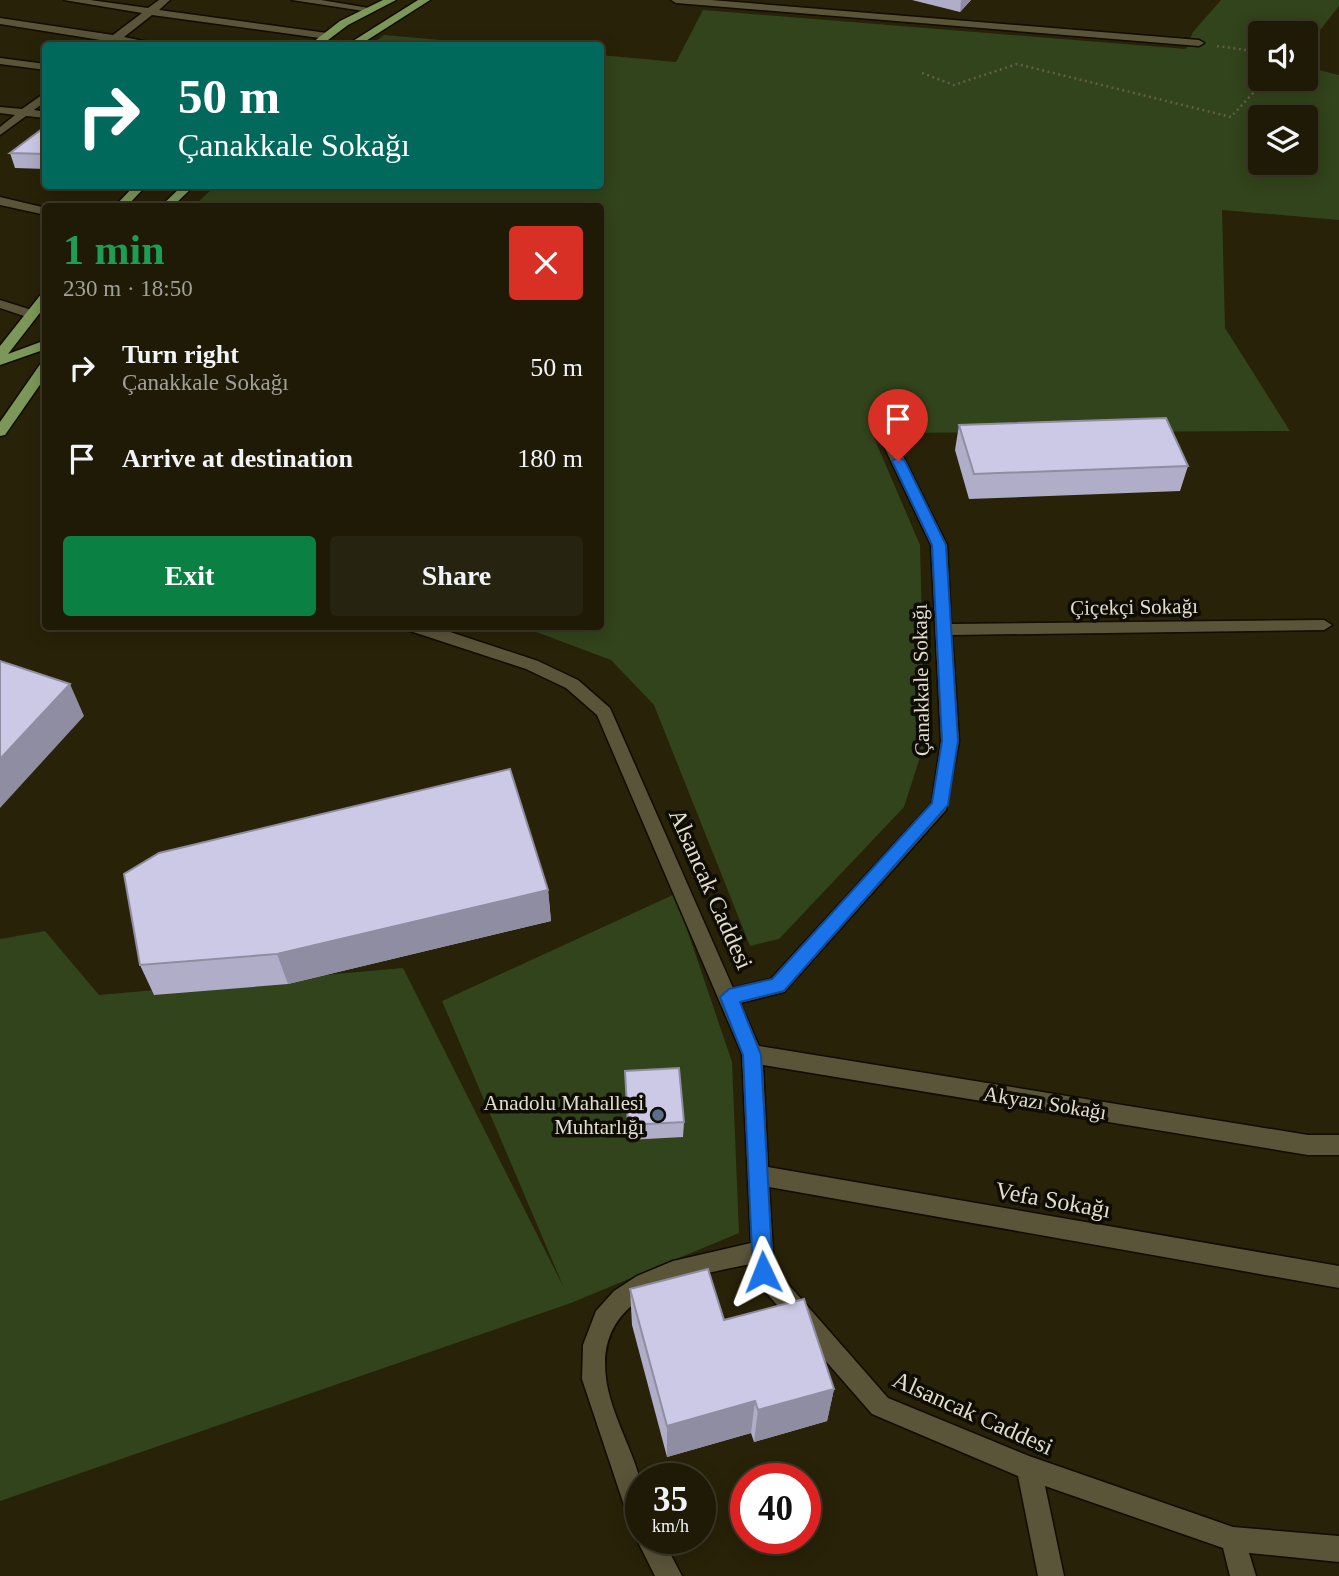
<!DOCTYPE html>
<html lang="en">
<head>
<meta charset="utf-8">
<style>
	body { margin:0; font-family:Georgia,serif; background:#262310; color:#f1f3f6; height:100vh; display:flex; flex-direction:column; font-size:26px; white-space:nowrap }
	* { box-sizing:border-box; margin:0 }
	p { font-size:23px; color:#a1a19b }
	.icon { flex:none; width:38px; height:38px; fill:none; stroke:currentColor; stroke-width:2; stroke-linecap:round; stroke-linejoin:round }
	.map { position:relative; flex:1; overflow:hidden }
	.side { position:absolute; left:42px; top:203px; width:562px; height:427px; display:flex; flex-direction:column; background:#1e1a06; border-radius:7px; box-shadow:0 4px 18px #0003,0 0 0 2px #3c3828 }
	.side>* { flex:none }
	.top-card { position:absolute; left:42px; top:42px; width:562px; height:147px; border-radius:7px; box-shadow:0 4px 18px #0003,0 0 0 2px #3c3828; background:#00695c; color:#fff; overflow:hidden }
	.buttons { position:absolute; left:1248px; top:21px; display:grid; gap:14px }
	.buttons a { display:grid; place-items:center; width:70px; height:70px; border-radius:7px; background:#1e1a06; box-shadow:0 4px 18px #0003,0 0 0 2px #3c3828; font-size:35px }
	.speed { position:absolute; left:625px; top:1463px; display:flex; gap:14px; font-size:35px; font-weight:700; text-align:center }
	.speed>* { display:grid; place-content:center; width:91px; height:91px; border-radius:50%; background:#1e1a06; box-shadow:0 4px 18px #0003,0 0 0 2px #3c3828; line-height:1 }
	.speed small { font-size:18px; font-weight:400 }
	.speed .limit { border:10px solid #d22; background:#fff; color:#111 }
	.pin { position:absolute; display:grid; place-items:center; width:60px; height:60px; color:#fff; margin:-72px -30px; border-radius:50% 50% 50% 0; rotate:-45deg; box-shadow:0 0 7px #0007 }
	.pin .icon { rotate:45deg }
	.me { position:absolute; width:77px; margin:-38px; rotate:358deg; stroke-linejoin:round; filter:drop-shadow(0 0 5px #0008) }
	.turn { display:flex; align-items:center; gap:24px; height:147px; padding:0 21px; font-size:32px }
	.turn .icon { width:91px; height:91px; stroke-width:2.5 }
	.turn b { display:block; font-size:49px; line-height:60px }
	.round { display:grid; place-items:center; flex:none; width:74px; height:74px; border-radius:7px; background:#262310 }
	.headline { display:flex; align-items:center; justify-content:space-between; height:119px; padding:0 21px }
	h1 { font-size:42px; font-weight:800; line-height:52px; color:#1e9e55 }
	.action { display:flex; gap:14px; margin-top:auto; padding:14px 21px }
	.action a { flex:1; height:80px; border-radius:7px; background:#0b8043; color:#fff; font-size:28px; font-weight:800; line-height:80px; text-align:center }
	.action a+a { background:#262310; color:#f1f3f6 }
	ul { padding:0; list-style:none }
	li { display:flex; align-items:center; gap:21px; height:91px; padding:0 21px }
	li div { flex:1 }
	li b { display:block; font-size:26px }
	li em { font-style:normal }
	.map>svg:first-child { display:block }
</style>
</head>
<body>
<div class="map">
<svg width="1339" height="1576" viewBox="0 0 1339 1576">
	<rect width="100%" height="100%" fill="#282208"/>
	<g fill="#32441b" fill-rule="evenodd">
		<path d="M1221,0h118v6l-33,42v-15h-46v46h46v-12l33,8v145l-117,-10 3,118 65,103 -418,2 48,112 5,197 -21,65 -125,132 -29,7 -96,-241 -43,-45 -88,-33 77,-1v-420h-406l21,-20h385v-131l76,7 27,-52 483,39 7,-17zM1260,117h46v46h-46z"/>
		<polygon points="384,35 497,45 371,45"/>
		<polygon points="675,894 732,1062 739,1233 571,1303 0,1501 0,939 45,931 99,995 403,968 564,1288 442,1001"/>
	</g>
	<g fill="none" stroke-linecap="round" stroke-linejoin="round">
		<g stroke="#110b00" stroke-width="3">
			<g id="minor">
				<polygon points="64,0 90,0 148,8 159,0 170,0 159,10 327,33 332,36 327,39 152,15 124,37 167,46 117,42 108,46 105,43 107,41 0,24 0,18 113,35 142,13"/>
				<polygon points="292,0 321,0 375,9 370,12"/>
				<polygon points="671,0 711,0 1199,40 1204,43 1199,46 676,3"/>
				<polygon points="0,58 46,64 46,70 0,64"/>
				<polygon points="46,92 46,101 34,110 46,112 46,118 26,116 0,135 0,127 15,115 0,113 0,107 22,109"/>
				<polygon points="0,197 46,208 46,215 0,205"/>
				<polygon points="0,300 35,311 36,314 30,318 0,308"/>
				<path d="M888,436l7,4 52,105 4,79 373,-4 8,5 -8,5 -372,5 7,106 -13,69 -162,182 -44,11 19,43 549,89h31v20h-31l-545,-90 5,102 571,99v22l-570,-101 5,81 114,130 141,58 204,71 106,9v26l-90,-9 7,23h-26l-7,-28 -178,-62 19,90h-26l-20,-100 -146,-62 -117,-134 -4,-16c-64,13 -156,27 -145,114 4,33 25,69 34,101 4,18 0,41 0,59h22l20,38h-27l-19,-38 3,-9 -8,-3 -49,-147 1,-34 13,-34 18,-20 23,-15 36,-15 78,-18 -9,-189 -145,-339 -31,-27 -40,-19 -119,-39 -2,-4h27l106,35 40,19 32,28 123,280 38,-9 161,-176 9,-62 -10,-196 -50,-105z"/>
			</g>
		</g>
		<g stroke="#110b00" stroke-width="3">
			<g id="major">
				<polygon points="383,0 396,0 348,25 320,46 308,46 340,21"/>
				<polygon points="418,0 430,0 358,46 345,46"/>
				<polygon points="134,186 146,186 127,206 115,206"/>
				<polygon points="182,186 194,186 173,206 161,206"/>
				<polygon points="46,292 46,305 8,354 46,340 46,349 0,365 0,346 42,293"/>
				<polygon points="46,362 46,376 5,435 0,436 0,422 41,363"/>
			</g>
		</g>
		<g stroke="#635e48" stroke-width="2.5" stroke-dasharray="2 3.5" stroke-linecap="butt">
			<polyline points="1217,46 1260,52"/>
			<polyline points="922,73 954,85 1017,64 1231,117 1266,79"/>
		</g>
		<use href="#minor" fill="#5a5439" fill-rule="evenodd"/>
		<use href="#major" fill="#7c9859" fill-rule="evenodd"/>
	</g>
	<g fill="#afadc7">
		<polygon points="912,0 971,0 960,12"/>
		<polygon points="46,126 46,169 15,168 10,153"/>
		<polygon points="959,425 1188,466 1180,491 969,499 955,450"/>
		<polygon points="548,890 551,921 288,984 154,995 140,965"/>
		<polygon points="625,1071 684,1122 683,1137 628,1140"/>
		<polygon points="630,1289 724,1320 834,1389 827,1421 754,1442 751,1433 667,1457 632,1325"/>
	</g>
	<g fill="#8f8da2">
		<polygon points="961,0 971,0 960,12"/>
		<polygon points="70,684 84,716 0,808 0,759"/>
		<polygon points="548,890 551,921 288,984 277,954"/>
		<polygon points="834,1389 827,1421 754,1442 758,1410"/>
		<polygon points="755,1401 751,1433 667,1457 667,1426"/>
	</g>
	<g fill="#ccc9e7" stroke="#8f8da2" stroke-width="2">
		<polygon points="46,126 46,154 10,153"/>
		<polygon points="1166,418 1188,466 974,474 959,425"/>
		<polygon points="0,661 70,684 0,759"/>
		<polygon points="510,769 548,890 277,954 140,965 124,874 159,853"/>
		<polygon points="679,1068 684,1122 628,1125 625,1071"/>
		<polygon points="708,1269 724,1320 804,1299 834,1389 758,1410 755,1401 667,1426 630,1289"/>
	</g>
	<polygon fill="#1a73e8" stroke="#114b97" stroke-width="2" points="898,457 905,461 946,545 958,741 948,805 784,991 740,1002 761,1055 773,1272 770,1279 763,1282 755,1279 753,1272 743,1055 720,997 729,989 772,979 932,803 942,741 932,545 892,461"/>
	<circle fill="#5c6f8a" stroke="#0e0c03" stroke-width="2.5" cx="658" cy="1115" r="7"/>
	<g text-anchor="middle" stroke-width="7" stroke-linejoin="round" paint-order="stroke">
		<g font-size="21" fill="#e1decf" stroke="#0e0c03">
			<text transform="translate(1134 607) rotate(-1)" y="7">Çiçekçi Sokağı</text>
			<text transform="translate(921 680) rotate(-91)" y="7">Çanakkale Sokağı</text>
			<text transform="translate(1045 1103) rotate(9)" y="7">Akyazı Sokağı</text>
		</g>
		<g font-size="21" fill="#e1decf" stroke="#0e0c03" text-anchor="end">
			<text x="644" y="1110">Anadolu Mahallesi<tspan x="644" dy="24">Muhtarlığı</tspan></text>
		</g>
		<g font-size="24" fill="#e1decf" stroke="#0e0c03">
			<text transform="translate(711 889) rotate(66)" y="8">Alsancak Caddesi</text>
			<text transform="translate(1053 1200) rotate(10)" y="8">Vefa Sokağı</text>
			<text transform="translate(973 1413) rotate(24)" y="8">Alsancak Caddesi</text>
		</g>
	</g>
</svg>
<div class="buttons">
<a><svg class="icon" aria-label="sound" viewBox="0 0 24 24"><path d="M4 9h4l5-4v14l-5-4H4zM17 9q2 3 0 6"/></svg></a>
<a><svg class="icon" aria-label="layers" viewBox="0 0 24 24"><path d="M12 4l9 5-9 5-9-5zM3 14l9 5 9-5"/></svg></a>
</div>
<div class="speed"><div>35<small>km/h</small></div><div class="limit">40</div></div>
<div class="pin" style="left:898px;top:461px;background:#d93025"><svg class="icon" aria-label="arrive" viewBox="0 0 24 24"><path d="M6 21V4h12l-3 4 3 4H6"/></svg></div>
<svg class="me" style="left:763px;top:1272px" viewBox="-20 -20 40 40"><path d="M0-17L14 15 0 8-14 15z" fill="#1a73e8" stroke="#fff" stroke-width="4"/></svg>
<div class="top-card">
<div class="turn"><svg class="icon" aria-label="right" viewBox="0 0 24 24"><path d="M7 20v-9h11M14 6l5 5-5 5"/></svg><div><b>50 m</b>Çanakkale Sokağı</div></div>
</div>
<section class="side">
<div class="headline"><div><h1>1 min</h1><p>230 m · 18:50</p></div><a class="round" style="background:#d93025;color:#fff"><svg class="icon" aria-label="close" viewBox="0 0 24 24"><path d="M6 6l12 12M18 6L6 18"/></svg></a></div>
<ul>
<li><svg class="icon" aria-label="right" viewBox="0 0 24 24"><path d="M7 20v-9h11M14 6l5 5-5 5"/></svg><div><b>Turn right</b><p>Çanakkale Sokağı</p></div><em>50 m</em></li>
<li><svg class="icon" aria-label="arrive" viewBox="0 0 24 24"><path d="M6 21V4h12l-3 4 3 4H6"/></svg><div><b>Arrive at destination</b></div><em>180 m</em></li>
</ul>
<div class="action"><a>Exit</a><a>Share</a></div>
</section>
</div>
</body>
</html>
